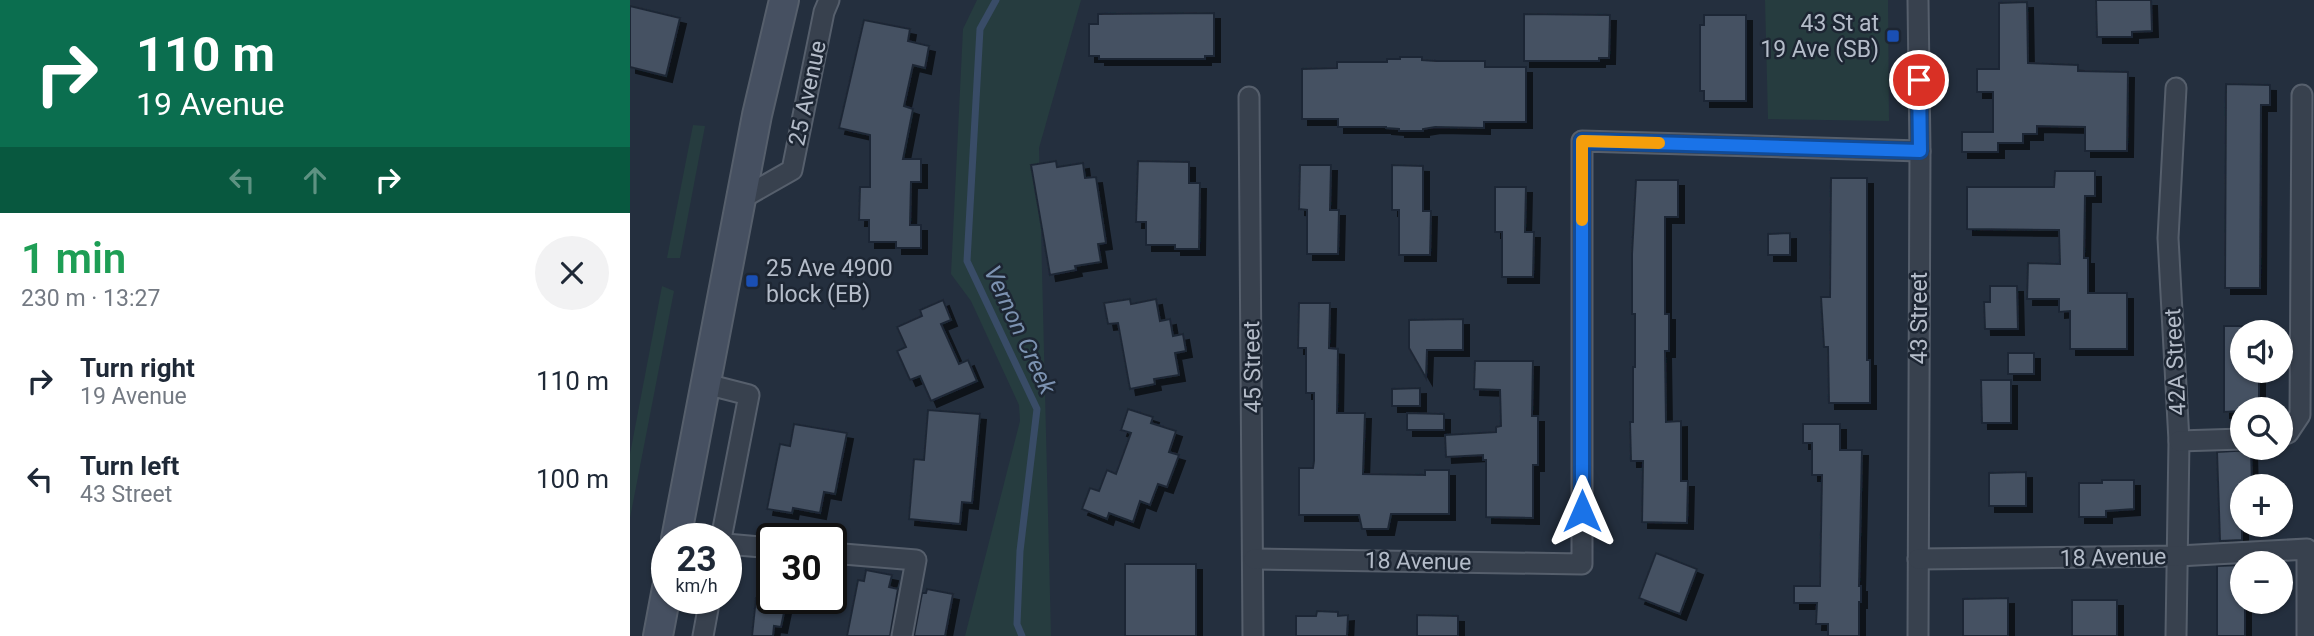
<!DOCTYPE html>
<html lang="en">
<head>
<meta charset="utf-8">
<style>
	body { margin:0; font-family:Roboto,sans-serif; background:#f2f2f3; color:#1f2937; height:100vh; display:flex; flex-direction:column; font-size:26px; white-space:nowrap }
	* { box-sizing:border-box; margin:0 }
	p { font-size:23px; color:#747a83 }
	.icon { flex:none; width:38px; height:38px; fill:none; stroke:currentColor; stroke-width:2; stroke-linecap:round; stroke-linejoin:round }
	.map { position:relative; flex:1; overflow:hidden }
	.sheet { display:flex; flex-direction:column; background:#fff; width:630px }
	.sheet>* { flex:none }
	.hud { background:#0b6e4f; color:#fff; overflow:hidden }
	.fabs { position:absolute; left:1600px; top:320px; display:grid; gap:14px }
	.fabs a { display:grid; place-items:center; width:63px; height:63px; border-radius:50%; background:#fff; box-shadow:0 2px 5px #0004; font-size:35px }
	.speed { position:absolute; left:21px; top:523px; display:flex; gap:14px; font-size:35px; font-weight:700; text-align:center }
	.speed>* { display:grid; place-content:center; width:91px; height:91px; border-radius:50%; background:#fff; box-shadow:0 2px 5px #0004; line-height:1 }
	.speed small { font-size:18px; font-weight:400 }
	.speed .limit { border:4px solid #111; border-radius:10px; background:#fff; color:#111 }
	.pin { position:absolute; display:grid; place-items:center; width:60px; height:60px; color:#fff; margin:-30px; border:4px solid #fff; border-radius:50%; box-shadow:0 2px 7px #0007 }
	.me { position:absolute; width:77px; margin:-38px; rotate:0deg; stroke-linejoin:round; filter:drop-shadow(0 0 5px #0008) }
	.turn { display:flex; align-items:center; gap:24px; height:147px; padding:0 21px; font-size:32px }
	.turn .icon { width:91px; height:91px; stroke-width:2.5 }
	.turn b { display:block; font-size:49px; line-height:60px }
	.lanes { display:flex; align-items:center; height:66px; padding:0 21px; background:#0003; justify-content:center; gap:35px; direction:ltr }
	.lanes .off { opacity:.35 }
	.round { display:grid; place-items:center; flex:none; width:74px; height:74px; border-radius:37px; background:#f2f2f3 }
	.summary { display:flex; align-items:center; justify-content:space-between; height:119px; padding:0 21px }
	h1 { font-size:42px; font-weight:600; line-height:52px; color:#1e9e55 }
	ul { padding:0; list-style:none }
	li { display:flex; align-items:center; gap:21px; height:98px; padding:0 21px }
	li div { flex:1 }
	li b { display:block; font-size:26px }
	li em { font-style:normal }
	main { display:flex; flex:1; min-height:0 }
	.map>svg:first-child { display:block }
</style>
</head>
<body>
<main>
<section class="sheet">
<div class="hud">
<div class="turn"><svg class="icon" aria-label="right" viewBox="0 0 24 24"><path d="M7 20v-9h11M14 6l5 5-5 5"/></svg><div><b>110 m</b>19 Avenue</div></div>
<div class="lanes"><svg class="icon off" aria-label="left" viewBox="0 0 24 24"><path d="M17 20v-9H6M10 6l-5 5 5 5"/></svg><svg class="icon off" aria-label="ahead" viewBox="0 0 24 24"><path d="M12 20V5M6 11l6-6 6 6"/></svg><svg class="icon" aria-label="right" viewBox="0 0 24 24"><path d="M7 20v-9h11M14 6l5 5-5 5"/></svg></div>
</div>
<div class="summary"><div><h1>1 min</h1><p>230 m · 13:27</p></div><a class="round"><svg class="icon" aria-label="close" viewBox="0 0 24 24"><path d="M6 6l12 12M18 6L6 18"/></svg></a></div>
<ul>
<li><svg class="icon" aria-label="right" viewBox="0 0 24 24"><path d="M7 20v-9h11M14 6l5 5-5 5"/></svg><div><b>Turn right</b><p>19 Avenue</p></div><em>110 m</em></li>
<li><svg class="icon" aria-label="left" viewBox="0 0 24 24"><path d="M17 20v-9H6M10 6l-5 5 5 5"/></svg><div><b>Turn left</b><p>43 Street</p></div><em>100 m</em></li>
</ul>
</section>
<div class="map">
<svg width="1684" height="636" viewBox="0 0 1684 636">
	<defs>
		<filter id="shadow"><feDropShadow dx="6" dy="6" stdDeviation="0" flood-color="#0009"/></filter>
	</defs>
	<rect width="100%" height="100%" fill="#242f3e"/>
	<g fill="#263c3f">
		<polygon points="347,0 451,0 409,148 421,636 335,636 390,421 389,405 341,301 321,274 333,29"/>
		<polygon points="1135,0 1258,0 1259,121 1138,119"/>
		<polygon points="63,125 75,126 50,258 37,258"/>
		<polygon points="32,286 44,291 0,518 0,454"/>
	</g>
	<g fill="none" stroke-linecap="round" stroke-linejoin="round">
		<polyline stroke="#394c67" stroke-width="7" points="366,0 350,29 337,261 407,409 390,551 387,624 392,636"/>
	</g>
	<g fill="#455162" stroke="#1f2835" stroke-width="2" filter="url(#shadow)">
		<polygon points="1466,0 1521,0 1522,31 1502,32 1502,37 1467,37"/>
		<polygon points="1397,2 1398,63 1448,65 1448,71 1498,72 1497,151 1455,151 1455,127 1407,126 1407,134 1393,134 1393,143 1368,143 1368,152 1332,152 1332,132 1363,132 1363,92 1347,92 1347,69 1369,69 1369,3"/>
		<polygon points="0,6 50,18 36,76 0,67"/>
		<polygon points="584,13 584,56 575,56 575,59 469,59 469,56 459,56 459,24 468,24 468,14"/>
		<polygon points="894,14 980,15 979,58 969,58 969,61 894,61"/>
		<polygon points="1074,15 1116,15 1116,101 1074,101 1074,91 1070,91 1070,25 1074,25"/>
		<polygon points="234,20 280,29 278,41 299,46 295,68 283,65 274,106 283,109 273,159 291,159 291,182 281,182 280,225 291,225 291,248 266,248 266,242 239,242 239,220 229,220 230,187 240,187 240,135 209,128"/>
		<polygon points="770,57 792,57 792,60 806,61 855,61 855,67 896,67 896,122 854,122 854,128 805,127 793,129 793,131 769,131 769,129 756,128 756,127 708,127 708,119 672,119 672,69 707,68 707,62 757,62 757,59 770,59"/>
		<polygon points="1596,84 1640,85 1640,105 1631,105 1630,288 1595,288"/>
		<polygon points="426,161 427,167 453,163 455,178 466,177 476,243 468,244 471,262 445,266 446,270 420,275 401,165"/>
		<polygon points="508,161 559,162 559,183 570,183 569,249 545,249 545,245 516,245 516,222 506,222"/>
		<polygon points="670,165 701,165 700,210 709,210 708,254 677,254 677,210 669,209"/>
		<polygon points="762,165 793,166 793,211 801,211 800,255 769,255 769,210 762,210"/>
		<polygon points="1425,171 1465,171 1465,196 1455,196 1454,258 1458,258 1458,293 1497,293 1497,349 1440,349 1440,311 1429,312 1429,299 1397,299 1398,263 1430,264 1429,230 1337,229 1337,187 1424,187"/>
		<polygon points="1201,178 1237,178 1237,360 1240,360 1240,403 1199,403 1198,347 1194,347 1191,297 1200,297"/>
		<polygon points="1006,180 1048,180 1048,217 1035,217 1035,314 1039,314 1039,351 1035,351 1036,422 1051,421 1051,481 1058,481 1057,523 1012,522 1013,461 1001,461 1000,422 1003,422 1003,367 1005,367 1005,314 1002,314 1002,254"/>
		<polygon points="865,187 896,187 895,232 904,232 903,277 872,277 872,232 865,232"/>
		<polygon points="1160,233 1160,255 1138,255 1138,234"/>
		<polygon points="1360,286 1387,286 1388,329 1355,329 1354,302 1360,302"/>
		<polygon points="500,299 501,304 526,299 530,321 540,319 543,336 553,334 556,351 545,353 549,375 524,379 525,384 500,389 488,323 478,324 474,303"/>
		<polygon points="313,300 321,320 311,324 329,364 338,360 347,381 301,401 290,376 280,380 267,351 276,347 267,327 292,316 290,310"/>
		<polygon points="669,303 700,303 699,348 708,349 707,413 735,413 733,474 795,475 795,470 819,470 819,514 761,514 758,529 732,529 729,515 669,515 669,468 683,468 684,461 684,393 676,393 676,348 668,348"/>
		<polygon points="833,319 833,350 797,350 796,378 779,348 779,320"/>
		<polygon points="1594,326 1612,326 1612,371 1629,371 1629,410 1594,412"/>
		<rect x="1378" y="353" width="26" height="21"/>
		<polygon points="845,361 903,361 902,416 908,416 908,465 903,465 903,518 856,517 856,460 853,460 853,455 816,457 815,435 866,432 866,427 871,426 870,390 844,389"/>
		<polygon points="1351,380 1381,380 1381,423 1352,423"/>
		<polygon points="790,388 790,406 762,406 762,389"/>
		<polygon points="498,409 523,417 521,423 546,431 539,452 549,455 537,487 528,484 520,505 510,501 503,522 479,513 477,519 452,509 460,488 469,491 477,470 486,474 501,433 491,430"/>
		<polygon points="298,410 350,414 342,503 332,502 330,524 279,519 284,459 294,460"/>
		<polygon points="777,413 814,414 814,430 777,430"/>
		<polygon points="164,424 217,433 205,494 194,492 190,513 163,508 162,513 137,509 150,444 160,446"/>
		<polygon points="1173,424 1210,424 1210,450 1232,450 1229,586 1231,586 1231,602 1229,602 1229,636 1198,636 1198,624 1186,624 1187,603 1164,603 1164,586 1190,586 1192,475 1182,475 1182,443 1173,443"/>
		<polygon points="1621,450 1622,486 1612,486 1612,540 1590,541 1587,452"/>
		<polygon points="1396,472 1396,506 1359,506 1359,473"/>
		<polygon points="1472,480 1504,480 1504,509 1476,511 1476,517 1449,517 1449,483 1472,483"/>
		<polygon points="1026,553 1067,569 1050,614 1009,598"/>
		<rect x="495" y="564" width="71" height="72"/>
		<polygon points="1612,565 1612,602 1615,602 1615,636 1587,636 1587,566"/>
		<polygon points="236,570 262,575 259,587 268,589 260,636 217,636 228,580 234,581"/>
		<polygon points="297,589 323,594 315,636 284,636 292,593 296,593"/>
		<polygon points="126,598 157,598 151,627 144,626 143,636 122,636"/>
		<polygon points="1378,598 1378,636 1333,636 1333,599"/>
		<rect x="1442" y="600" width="45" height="36"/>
		<polygon points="687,611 708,612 708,616 718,615 717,636 666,636 666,616 686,616"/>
		<polygon points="787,615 828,616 828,636 787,636"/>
	</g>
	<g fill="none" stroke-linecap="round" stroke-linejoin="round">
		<g stroke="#565f6c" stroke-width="23">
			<g id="street">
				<polyline points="1288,0 1290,151 1288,636"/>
				<polyline points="1546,88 1538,238 1549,441 1546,636"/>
				<polyline points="619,97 623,636"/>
				<polyline points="111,199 162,170 194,12 199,0"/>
				<polyline points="76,384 119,395 91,539"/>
				<polyline points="1650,436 1658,433 1670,415 1672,95"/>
				<polyline points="1549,441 1612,439"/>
				<polyline points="96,544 142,548"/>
				<polyline points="201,553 286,560 272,636"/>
				<polyline points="624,559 952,564 952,141 1290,151"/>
				<polyline points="1288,559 1548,556 1677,549 1677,636"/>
				<polyline points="73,636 80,598"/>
			</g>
		</g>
		<g stroke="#565f6c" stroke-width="32">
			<g id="secondary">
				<polyline points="46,539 127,115 154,0"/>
				<polyline points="28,636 37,588"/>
			</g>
		</g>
		<use href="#street" stroke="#38414e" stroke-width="19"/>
		<use href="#secondary" stroke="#465061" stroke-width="28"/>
	</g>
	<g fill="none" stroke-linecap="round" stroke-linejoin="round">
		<g stroke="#114b97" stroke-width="18">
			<polyline id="route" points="952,511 952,141 1290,151 1289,80"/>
		</g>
		<use href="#route" stroke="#1a73e8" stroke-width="12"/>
		<polyline stroke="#f59e0b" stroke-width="12" points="952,220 952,141 1029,143"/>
	</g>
	<g fill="#1a4fb4" stroke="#1d2633" stroke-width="2.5">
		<rect x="1256" y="29" width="14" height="14" rx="3.5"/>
		<rect x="115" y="274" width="14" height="14" rx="3.5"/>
	</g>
	<g text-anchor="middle" stroke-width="5" stroke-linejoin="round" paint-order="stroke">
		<g font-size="23" fill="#b4bcc9" stroke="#1d2633" text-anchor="end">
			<text x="1249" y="31">43 St at<tspan x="1249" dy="26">19 Ave (SB)</tspan></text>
			<text x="136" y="276" text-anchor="start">25 Ave 4900<tspan x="136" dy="26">block (EB)</tspan></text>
		</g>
		<g font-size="23" fill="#b4bcc9" stroke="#1d2633">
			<text transform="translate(177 93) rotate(-78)" y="8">25 Avenue</text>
			<text transform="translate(1289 318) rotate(-90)" y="8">43 Street</text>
			<text transform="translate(1545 362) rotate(-93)" y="8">42A Street</text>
			<text transform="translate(622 367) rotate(-91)" y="8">45 Street</text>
			<text transform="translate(1483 557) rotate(-1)" y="8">18 Avenue</text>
			<text transform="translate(788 561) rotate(1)" y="8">18 Avenue</text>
		</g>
		<g font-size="24" font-style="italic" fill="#7c92b1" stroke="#1d2633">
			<text transform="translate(390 330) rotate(65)" y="8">Vernon Creek</text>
		</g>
	</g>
</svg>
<div class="fabs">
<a><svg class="icon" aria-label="sound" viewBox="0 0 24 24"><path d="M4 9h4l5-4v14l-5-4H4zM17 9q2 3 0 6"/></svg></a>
<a><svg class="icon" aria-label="search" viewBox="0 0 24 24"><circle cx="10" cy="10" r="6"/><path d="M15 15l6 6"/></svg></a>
<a>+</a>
<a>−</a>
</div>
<div class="speed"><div>23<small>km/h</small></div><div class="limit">30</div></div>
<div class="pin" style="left:1289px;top:80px;background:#d93025"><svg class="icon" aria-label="arrive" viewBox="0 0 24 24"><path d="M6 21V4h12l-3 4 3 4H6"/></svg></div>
<svg class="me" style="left:952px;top:511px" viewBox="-20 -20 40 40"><path d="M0-17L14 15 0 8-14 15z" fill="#1a73e8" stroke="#fff" stroke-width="4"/></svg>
</div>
</main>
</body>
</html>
